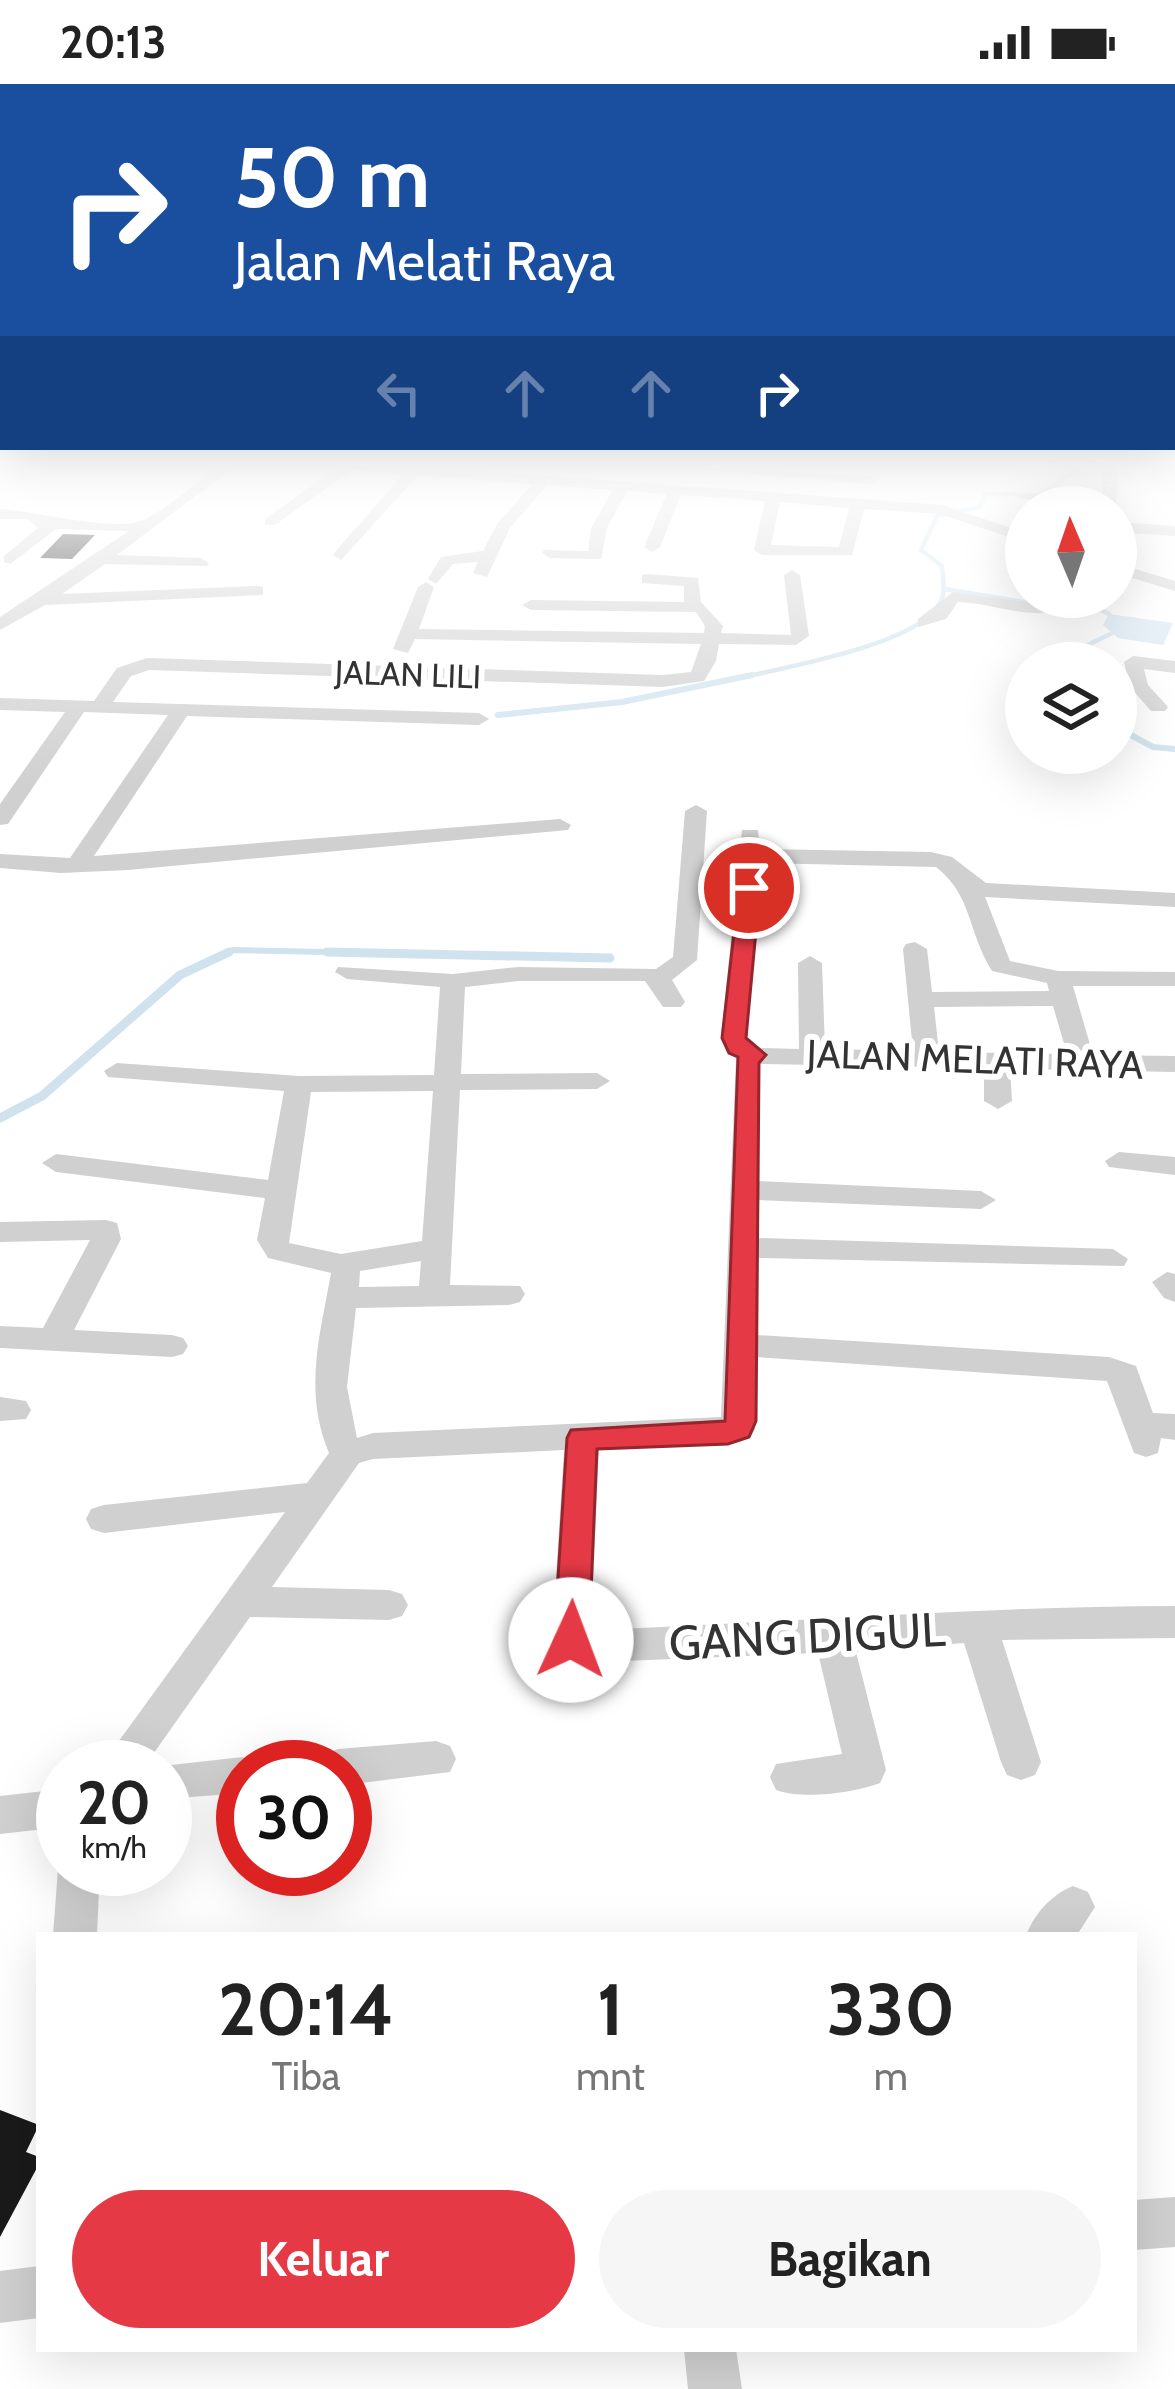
<!DOCTYPE html>
<html lang="id">
<head>
<meta charset="utf-8">
<style>
	body { margin:0; font-family:Cabin,sans-serif; background:#f6f6f6; color:#222; height:100vh; display:flex; flex-direction:column; font-size:45px; white-space:nowrap }
	* { box-sizing:border-box; margin:0 }
	p { font-size:39px; color:#767676 }
	.icon { flex:none; width:66px; height:66px; fill:none; stroke:currentColor; stroke-width:2; stroke-linecap:round; stroke-linejoin:round }
	.map { position:relative; flex:1; overflow:hidden }
	.side { position:absolute; left:36px; top:1848px; width:1101px; height:420px; display:flex; flex-direction:column; background:#fff; border-radius:0px; box-shadow:0 12px 48px #0002 }
	.side>* { flex:none }
	.banner { position:absolute; left:0px; top:0px; width:1176px; height:366px; box-shadow:0 12px 48px #0002; background:#1a4fa0; color:#fff; overflow:hidden }
	.needle { width:78px; rotate:358deg }
	.fabs { position:absolute; left:1005px; top:402px; display:grid; gap:24px }
	.fabs a { display:grid; place-items:center; width:132px; height:132px; border-radius:50%; background:#fff; box-shadow:0 12px 48px #0002; font-size:60px }
	.speed { position:absolute; left:36px; top:1656px; display:flex; gap:24px; font-size:60px; font-weight:700; text-align:center }
	.speed>* { display:grid; place-content:center; width:156px; height:156px; border-radius:50%; background:#fff; box-shadow:0 12px 48px #0002; line-height:1 }
	.speed small { font-size:30px; font-weight:400 }
	.speed .limit { border:18px solid #d22; background:#fff; color:#111 }
	.pin { position:absolute; display:grid; place-items:center; width:102px; height:102px; color:#fff; margin:-51px; border:6px solid #fff; border-radius:50%; box-shadow:0 3px 12px #0007 }
	.me { position:absolute; width:132px; margin:-66px; rotate:2deg; stroke-linejoin:round; filter:drop-shadow(0 0 9px #0008) }
	.turn { display:flex; align-items:center; gap:42px; height:252px; padding:0 36px; font-size:54px }
	.turn .icon { width:156px; height:156px; stroke-width:2.5 }
	.turn b { display:block; font-size:84px; line-height:102px }
	.lanes { display:flex; align-items:center; height:114px; padding:0 36px; background:#0003; justify-content:center; gap:60px; direction:ltr }
	.lanes .off { opacity:.35 }
	.eta { display:flex; justify-content:space-evenly; align-items:center; height:204px; text-align:center }
	.eta b { font-size:72px; font-weight:800; line-height:84px }
	.action { display:flex; gap:24px; margin-top:auto; padding:24px 36px }
	.action a { flex:1; height:138px; border-radius:72px; background:#e63946; color:#fff; font-size:48px; font-weight:800; line-height:138px; text-align:center }
	.action a+a { background:#f6f6f6; color:#222 }
	.status { display:flex; justify-content:space-between; align-items:center; height:84px; padding:0 60px; background:#fff; direction:ltr }
	.status svg { height:33px; fill:currentColor }
	.map>svg:first-child { display:block }
</style>
</head>
<body>
<div class="status"><b>20:13</b><svg viewBox="0 0 49 12"><path d="M0 12V9h3v3zM5 12V6h3v6zM10 12V3h3v9zM15 12V0h3v12zM26 1h20v11H26zM47 4h2v5h-2z"/></svg></div>
<div class="map">
<svg width="1175" height="2305" viewBox="0 0 1175 2305">
	<rect width="100%" height="100%" fill="#fff"/>
	<polygon fill="#cfe2ee" points="1109,530 1173,539 1163,561 1118,554 1103,541"/>
	<g fill="none" stroke-linecap="round" stroke-linejoin="round">
		<g stroke="#cfe2ee" stroke-width="4.5">
			<polyline points="945,505 1030,519 1079,515 1109,530"/>
			<polyline points="1087,579 1088,561 1112,549"/>
			<path d="M740,594c45,-11 178,-33 200,-75 6,-11 3,-25 2,-37l-21,-16 16,-34 43,-9 5,-13 55,1 44,-31"/>
		</g>
		<g stroke="#cfe2ee" stroke-width="6">
			<polyline points="498,631 622,618 752,591"/>
			<polyline points="1116,643 1153,663 1175,665"/>
			<polyline points="222,871 233,866 468,871"/>
		</g>
		<g stroke="#cfe2ee" stroke-width="9">
			<polyline points="327,868 610,874"/>
			<polyline points="0,1034 42,1012 180,891 229,868"/>
		</g>
	</g>
	<g fill="#1a1a1a">
		<polygon points="63,450 95,451 72,475 40,474"/>
		<polygon points="0,2026 39,2041 26,2068 39,2073 39,2080 0,2153"/>
	</g>
	<g fill="none" stroke-linecap="round" stroke-linejoin="round">
		<g fill="#d0d0d0" fill-rule="evenodd">
			<path d="M221,380h17l-121,91 84,3 8,5 -2,3 -102,-2 -43,30 195,-8 6,1v8l-218,10 -45,25v-13l129,-86 -73,-2 -46,35 -6,-2v-6l34,-28 -10,-9h-28v-10c33,1 117,25 146,10 26,-14 51,-37 75,-55z"/>
			<path d="M324,380l90,2 528,39 84,28v10l-86,-29 -76,-5 -12,46h-90l-8,-5 11,-49 -84,-6 -21,52 -8,5 -8,-5 23,-53 -40,-3 -20,37 -6,31 -51,-1 -8,-5 2,-3 44,1 3,-23 22,-38 -66,-5 -37,43 -23,49 -14,-4 5,-11 -25,2 -17,20 -8,-5 13,-22 42,-6 14,-27 35,-40 -114,-9 -77,85 -8,-5 2,-3 68,-78 -51,-4 -77,55h-10v-6l70,-50zM780,418l69,6 -10,39 -68,-2z"/>
			<polygon points="638,380 870,392 877,396 870,400"/>
			<polygon points="1119,380 1116,426 1016,414 1024,409 1103,415 1101,382"/>
			<polygon points="1167,380 1175,380 1175,391 1170,390"/>
			<polygon points="1116,438 1175,442 1175,452 1116,448"/>
			<polygon points="1116,479 1175,497 1175,507 1116,489"/>
			<polygon points="792,486 800,491 809,552 796,561 719,560 716,577 704,597 663,603 149,586 131,592 113,618 479,629 489,635 479,641 187,632 94,772 560,735 571,741 568,746 128,786 61,789 0,784 0,770 70,774 168,631 84,628 8,740 0,741 0,720 65,628 0,626 0,614 94,617 117,584 147,574 663,591 691,588 701,560 415,555 408,569 393,565 418,503 426,498 434,503 419,545 704,549 705,542 696,528 531,526 522,521 531,516 684,518 684,502 642,499 642,491 648,490 698,494 701,518 723,542 721,549 791,551 784,491"/>
			<path d="M953,508l79,11 51,-6c-36,32 -84,6 -125,5l-12,17 -28,8v-8z"/>
			<polygon points="1133,572 1175,577 1175,589 1144,585 1148,601 1168,623 1165,627 1151,627 1130,603 1124,578"/>
			<path d="M696,721l11,6 -10,149 -25,20 13,22 -4,5h-18l-18,-26h-127l-53,6 -4,87 136,-1 13,8 -13,8 -137,1 -10,195 70,1 5,8 -5,8 -11,3 -153,3 -9,79 10,51 16,-5 348,-16 15,-359 -8,-4 -7,-16 21,-208h16l2,19 171,3 21,5 34,26 189,10v14l-190,-10 25,64 48,10 117,1v14h-102l20,69 82,1v16l-165,-3 2,32 -14,8 -14,-8v-33l-224,-4 -2,117 223,10 15,9 -15,9 -223,-9v38l355,11 15,10 -4,7 -367,-8 -1,77 353,22 27,9 17,47 22,1v26l-14,-2 -3,15 -12,4 -12,-4 -27,-72 -351,-24 -1,72 -5,9 -151,10 -8,182c195,-7 389,-24 584,-24v32l-173,2 39,122 -6,13 -14,5 -14,-5 -6,-13 -37,-119 -108,9 30,118 -6,13c-28,10 -76,17 -104,7l-6,-13 6,-13 66,-10 -24,-101 -242,10 -14,-5 -10,-18 12,-190 -191,9 -14,4 -87,124 117,3 13,4 6,11 -6,11 -13,4 -139,-3 -106,150h-44l185,-255 -181,21 -13,-4 -5,-10 5,-10 13,-4 203,-22 22,-30c-26,-61 -9,-118 2,-180l-63,-15 -11,-18 8,-42 -209,-26 -14,-9 14,-9 212,26 16,-89 -176,-14 -4,-6 13,-8 182,13 135,-1 6,-88 -93,-8 -12,-7 3,-5 115,7 65,-7 138,2 17,-12 12,-146zM759,779l177,4c37,29 31,64 56,104l55,12 2,8 -117,1 -5,-43 -12,-7 -9,2 -3,5 10,102 -88,-2 -3,-86 -12,-7 -12,7 1,86 -40,-1 -12,-10zM1053,922l14,48 -128,-2 -5,-45zM433,1007l-11,150 -81,13 -52,-11 22,-151zM421,1177l-2,25 -60,1 1,-16z"/>
			<polygon points="1119,1068 1175,1073 1175,1091 1109,1083 1105,1077"/>
			<polygon points="106,1136 117,1139 121,1155 74,1246 172,1251 183,1254 188,1262 183,1270 172,1273 0,1264 0,1242 43,1244 90,1156 0,1158 0,1138"/>
			<polygon points="1167,1188 1175,1190 1175,1218 1164,1214 1152,1198"/>
			<polygon points="0,1313 26,1317 31,1326 26,1335 0,1337"/>
			<polygon points="436,1657 450,1662 456,1675 450,1688 345,1701 345,1683 318,1683 324,1670 338,1665"/>
			<polygon points="243,1673 260,1683 243,1683 243,1709 165,1715 165,1683 153,1683"/>
			<polygon points="63,1705 63,1743 0,1750 0,1712"/>
			<polygon points="63,1773 63,1785 100,1785 97,1851 53,1851 58,1785"/>
			<path d="M1073,1802l15,6 7,15 -18,28h-51c9,-22 25,-40 47,-49z"/>
			<polygon points="1175,2113 1175,2163 1134,2166 1134,2116"/>
			<polygon points="39,2182 39,2234 0,2239 0,2187"/>
			<polygon points="684,2265 736,2265 742,2305 688,2305"/>
		</g>
	</g>
	<linearGradient id="sky" x2="0" y2="1"><stop stop-color="#9ec6ea"/><stop offset="0.54" stop-color="#fff"/><stop offset="1" stop-color="#fff" stop-opacity="0"/></linearGradient>
	<rect width="1175" height="703" fill="url(#sky)"/>
	<polygon fill="#e63946" stroke="#96252e" stroke-width="3" points="749,797 760,804 746,954 766,971 759,979 756,1337 749,1353 728,1360 597,1365 589,1556 583,1567 571,1571 559,1567 554,1556 567,1354 571,1346 725,1337 738,973 729,969 722,954 739,804"/>
	<g text-anchor="middle" stroke-width="12" stroke-linejoin="round" paint-order="stroke">
		<g font-size="33" fill="#333" stroke="#fff">
			<text transform="translate(408 590) rotate(2)" y="12">JALAN LILI</text>
		</g>
		<g font-size="39" fill="#333" stroke="#fff">
			<text transform="translate(975 975) rotate(2)" y="14">JALAN MELATI RAYA</text>
		</g>
		<g font-size="48" fill="#333" stroke="#fff">
			<text transform="translate(807 1552) rotate(-3)" y="17">GANG DIGUL</text>
		</g>
	</g>
</svg>
<div class="fabs">
<a><svg class="needle" viewBox="-14 -14 28 28"><path d="M0-13l5 13h-10z" fill="#e53935"/><path d="M0 13l5-13h-10z" fill="#767676"/></svg></a>
<a><svg class="icon" aria-label="layers" viewBox="0 0 24 24"><path d="M12 4l9 5-9 5-9-5zM3 14l9 5 9-5"/></svg></a>
</div>
<div class="speed"><div>20<small>km/h</small></div><div class="limit">30</div></div>
<div class="pin" style="left:749px;top:804px;background:#d93025"><svg class="icon" aria-label="arrive" viewBox="0 0 24 24"><path d="M6 21V4h12l-3 4 3 4H6"/></svg></div>
<svg class="me" style="left:571px;top:1556px" viewBox="-20 -20 40 40"><circle r="19" fill="#fff"/><path d="M0-13L10 11 0 6-10 11z" fill="#e63946"/></svg>
<div class="banner">
<div class="turn"><svg class="icon" aria-label="right" viewBox="0 0 24 24"><path d="M7 20v-9h11M14 6l5 5-5 5"/></svg><div><b>50 m</b>Jalan Melati Raya</div></div>
<div class="lanes"><svg class="icon off" aria-label="left" viewBox="0 0 24 24"><path d="M17 20v-9H6M10 6l-5 5 5 5"/></svg><svg class="icon off" aria-label="ahead" viewBox="0 0 24 24"><path d="M12 20V5M6 11l6-6 6 6"/></svg><svg class="icon off" aria-label="ahead" viewBox="0 0 24 24"><path d="M12 20V5M6 11l6-6 6 6"/></svg><svg class="icon" aria-label="right" viewBox="0 0 24 24"><path d="M7 20v-9h11M14 6l5 5-5 5"/></svg></div>
</div>
<section class="side">
<div class="eta">
<div><b>20:14</b><p>Tiba</p></div>
<div><b>1</b><p>mnt</p></div>
<div><b>330</b><p>m</p></div>
</div>
<div class="action"><a>Keluar</a><a>Bagikan</a></div>
</section>
</div>
</body>
</html>
